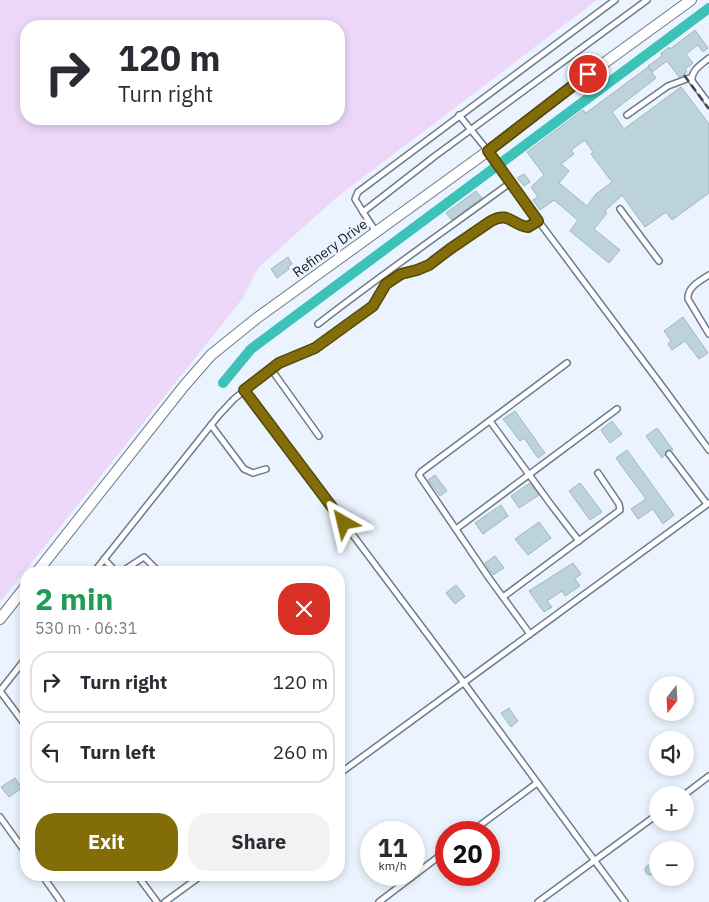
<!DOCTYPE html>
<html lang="en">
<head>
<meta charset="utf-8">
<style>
	body { margin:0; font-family:"IBM Plex Sans",sans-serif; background:#f2f2f3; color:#2b2b33; height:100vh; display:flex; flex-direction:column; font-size:19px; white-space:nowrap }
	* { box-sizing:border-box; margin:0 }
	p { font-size:16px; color:#7c7c81 }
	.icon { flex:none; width:28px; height:28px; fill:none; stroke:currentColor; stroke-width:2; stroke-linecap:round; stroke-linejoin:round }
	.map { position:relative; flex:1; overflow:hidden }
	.sheet { position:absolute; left:20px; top:566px; width:325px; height:315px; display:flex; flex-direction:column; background:#fff; border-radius:20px; box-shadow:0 2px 8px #0003 }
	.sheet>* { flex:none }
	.top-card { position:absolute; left:20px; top:20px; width:325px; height:105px; border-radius:20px; box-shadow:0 2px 8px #0003; background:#fff; color:#2b2b33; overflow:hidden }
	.needle { width:32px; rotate:198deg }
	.buttons { position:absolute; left:649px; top:676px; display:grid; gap:10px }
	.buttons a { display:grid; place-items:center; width:45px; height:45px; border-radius:50%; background:#fff; box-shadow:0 2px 8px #0003; font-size:25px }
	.speed { position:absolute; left:360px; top:821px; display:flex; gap:10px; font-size:25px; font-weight:700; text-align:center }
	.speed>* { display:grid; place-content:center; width:65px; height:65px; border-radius:50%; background:#fff; box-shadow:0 2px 8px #0003; line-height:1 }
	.speed small { font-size:12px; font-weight:400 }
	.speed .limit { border:8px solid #d22; background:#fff; color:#111 }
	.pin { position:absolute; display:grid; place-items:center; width:42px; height:42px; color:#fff; margin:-21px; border:2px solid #fff; border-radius:50%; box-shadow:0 1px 5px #0007 }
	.me { position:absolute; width:55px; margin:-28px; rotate:323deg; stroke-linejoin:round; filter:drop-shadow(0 0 4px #0008) }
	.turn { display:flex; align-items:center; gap:18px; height:105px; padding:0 15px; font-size:22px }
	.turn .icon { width:65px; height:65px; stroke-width:2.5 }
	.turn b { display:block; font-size:35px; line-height:42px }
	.round { display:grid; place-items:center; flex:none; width:52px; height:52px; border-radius:20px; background:#f2f2f3 }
	.head { display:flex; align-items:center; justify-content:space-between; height:85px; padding:0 15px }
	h1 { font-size:30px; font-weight:700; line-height:38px; color:#1e9e55 }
	.primary-button { display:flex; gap:10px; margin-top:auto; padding:10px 15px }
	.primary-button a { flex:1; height:58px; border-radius:20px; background:#836d09; color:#fff; font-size:20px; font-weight:700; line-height:58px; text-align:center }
	.primary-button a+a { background:#f2f2f3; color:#2b2b33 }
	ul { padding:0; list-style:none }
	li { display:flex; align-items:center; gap:15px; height:62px; margin:0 10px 8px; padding:0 5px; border:2px solid #e1e1e2; border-radius:20px }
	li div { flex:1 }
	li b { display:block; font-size:19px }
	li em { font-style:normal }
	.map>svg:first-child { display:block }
</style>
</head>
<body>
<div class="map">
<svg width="709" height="902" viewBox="0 0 709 902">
	<rect width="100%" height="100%" fill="#ebf4fe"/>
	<path fill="#ecd7f8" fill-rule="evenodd" d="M0,0h597l-260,197 -79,71 -15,30 -243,304zM26,26h313v93h-313z"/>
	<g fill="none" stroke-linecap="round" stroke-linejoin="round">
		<polyline stroke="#3cc2b9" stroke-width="10" points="223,383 251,349 709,8"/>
	</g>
	<g fill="#bcd3db" stroke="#a0b7bf" fill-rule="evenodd">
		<polygon points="695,30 708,48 703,52 698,45 686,54 693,63 685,69 687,72 679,77 667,61 652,72 648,66 662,56 661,53 669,47 670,49"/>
		<path d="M648,67l8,11 -44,34 12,17 57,-42 28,37v69l-37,27 -6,-8 -21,15 -23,-32 -17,16 2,2 -13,16 26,21 -11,13 -39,-32 8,-11 -24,-20 -14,10 -7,-10 5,-3 -7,-10 13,-12 -17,-23 56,-42 3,3zM585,140l8,12 -2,2 21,28 -16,12 -9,12 -28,-23 10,-12 -8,-7 13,-10 -3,-4z"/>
		<polygon points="524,174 530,182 524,186 517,178"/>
		<polygon points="476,191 482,198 452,220 446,213"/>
		<polygon points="288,257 292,264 288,267 289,269 277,278 271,269"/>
		<polygon points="683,317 708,353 699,359 685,341 672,350 668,344 671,341 664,331"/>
		<polygon points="515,411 545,453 538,458 524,438 520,441 503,419"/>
		<polygon points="612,421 622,434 610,443 601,430"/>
		<polygon points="657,428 673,450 667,450 665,455 662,458 646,436"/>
		<polygon points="627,450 674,515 663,524 653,509 638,519 631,509 646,499 616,458"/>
		<polygon points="435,475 447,491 440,496 428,480"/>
		<polygon points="530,483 539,495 519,508 511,496"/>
		<polygon points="580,483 602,512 590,520 569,491"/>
		<polygon points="501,505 508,516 483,534 475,523"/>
		<polygon points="539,522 551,538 528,555 515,539"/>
		<polygon points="495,556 504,568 493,575 485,563"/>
		<polygon points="573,563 581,574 575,579 580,586 565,596 562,591 547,601 552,607 544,612 529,591"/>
		<polygon points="456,585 465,596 455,604 446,593"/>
		<polygon points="509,708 518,721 511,727 501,713"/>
		<polygon points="15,778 22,788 9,797 1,787"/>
		<circle cx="650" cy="870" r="5"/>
	</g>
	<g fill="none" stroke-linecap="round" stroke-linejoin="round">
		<g stroke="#6e7b8a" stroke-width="8">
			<g id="service">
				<polyline points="615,0 358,192 355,199 363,212 435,156 647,0"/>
				<path d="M709,58c-8,7 -18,12 -17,23l17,23"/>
				<polyline points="459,115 488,151 504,175 662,386 709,450"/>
				<polyline points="627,115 668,86 692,77"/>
				<polyline points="620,209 659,261"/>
				<polyline points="363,212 376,232"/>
				<path d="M709,275c-9,6 -22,12 -21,24l21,35"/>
				<path d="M318,324c63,-49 128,-94 192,-141"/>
				<polyline points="271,369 319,436"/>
				<polyline points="244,390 464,683 625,902"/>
				<polyline points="490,421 552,506 579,541"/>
				<polyline points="211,425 244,469 253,473 266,469"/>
				<polyline points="669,454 707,504"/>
				<polyline points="456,529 617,409"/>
				<polyline points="104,559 116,572"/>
				<path d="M94,572l125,-157 15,-16 45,-36 36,-15 54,-39 17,-25 15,-10 16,-4 12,-5 20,-16 42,-28c18,-10 21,4 37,6l10,-6"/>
				<polyline points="121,572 144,557 159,572"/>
				<polyline points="503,597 620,510 619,504 598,473"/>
				<polyline points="530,634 489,578 419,475 421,472 567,363"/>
				<polyline points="0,691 26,726"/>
				<polyline points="0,691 26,658"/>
				<polyline points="339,774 709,503"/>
				<polyline points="684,795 709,776"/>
				<polyline points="0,817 26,853"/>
				<polyline points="471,832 537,783"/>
				<polyline points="42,875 61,902"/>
				<polyline points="137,875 157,902"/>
				<polyline points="165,902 202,875"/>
				<polyline points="379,902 446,851"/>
				<polyline points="538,902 658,814"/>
			</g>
		</g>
		<g stroke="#6e7b8a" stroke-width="12">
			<g id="minor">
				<polyline points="37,572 184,386 211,355 257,318 488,151 574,85 691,0"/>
				<polyline points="0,619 26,586"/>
			</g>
		</g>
		<use href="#service" stroke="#fff" stroke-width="5"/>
		<use href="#minor" stroke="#fff" stroke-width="10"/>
		<polyline stroke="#41474e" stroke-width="2.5" stroke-dasharray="8 4" stroke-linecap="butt" points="684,75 709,109"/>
	</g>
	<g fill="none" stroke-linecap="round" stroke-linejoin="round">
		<g stroke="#554706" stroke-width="12">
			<path id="route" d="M344,523l-100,-133 35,-27 36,-15 40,-29 18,-13 13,-22 15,-10 16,-4 12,-5 21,-16 41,-28c18,-10 21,4 37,6l10,-6 -50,-70 100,-77"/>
		</g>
		<use href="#route" stroke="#836d09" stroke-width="9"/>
	</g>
	<g text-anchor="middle" stroke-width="5" stroke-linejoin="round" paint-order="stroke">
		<g font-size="14" fill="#161b21" stroke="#ebf4fe">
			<text transform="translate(330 248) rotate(-36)" y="5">Refinery Drive</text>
		</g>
	</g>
</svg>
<div class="buttons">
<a><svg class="needle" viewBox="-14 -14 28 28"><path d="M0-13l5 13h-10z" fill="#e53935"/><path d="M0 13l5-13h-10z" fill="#7c7c81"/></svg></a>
<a><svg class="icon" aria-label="sound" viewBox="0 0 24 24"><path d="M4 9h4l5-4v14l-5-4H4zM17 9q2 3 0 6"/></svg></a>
<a>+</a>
<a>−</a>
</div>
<div class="speed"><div>11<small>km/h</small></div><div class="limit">20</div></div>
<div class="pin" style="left:588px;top:74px;background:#d93025"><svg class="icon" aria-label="arrive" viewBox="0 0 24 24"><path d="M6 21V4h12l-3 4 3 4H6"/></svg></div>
<svg class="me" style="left:344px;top:523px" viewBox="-20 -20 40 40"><path d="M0-17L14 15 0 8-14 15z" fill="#836d09" stroke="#fff" stroke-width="4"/></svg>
<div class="top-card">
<div class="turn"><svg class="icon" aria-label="right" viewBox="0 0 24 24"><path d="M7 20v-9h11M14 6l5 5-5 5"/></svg><div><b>120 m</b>Turn right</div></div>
</div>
<section class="sheet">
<div class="head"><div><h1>2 min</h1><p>530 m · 06:31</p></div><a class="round" style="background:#d93025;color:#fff"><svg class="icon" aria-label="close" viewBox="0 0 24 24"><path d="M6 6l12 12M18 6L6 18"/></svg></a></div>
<ul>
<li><svg class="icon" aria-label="right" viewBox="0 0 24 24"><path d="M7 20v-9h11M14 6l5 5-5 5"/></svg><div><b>Turn right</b></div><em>120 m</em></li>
<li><svg class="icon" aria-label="left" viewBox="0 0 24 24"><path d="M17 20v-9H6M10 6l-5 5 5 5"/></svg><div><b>Turn left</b></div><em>260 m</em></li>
</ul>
<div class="primary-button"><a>Exit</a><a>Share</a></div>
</section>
</div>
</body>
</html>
